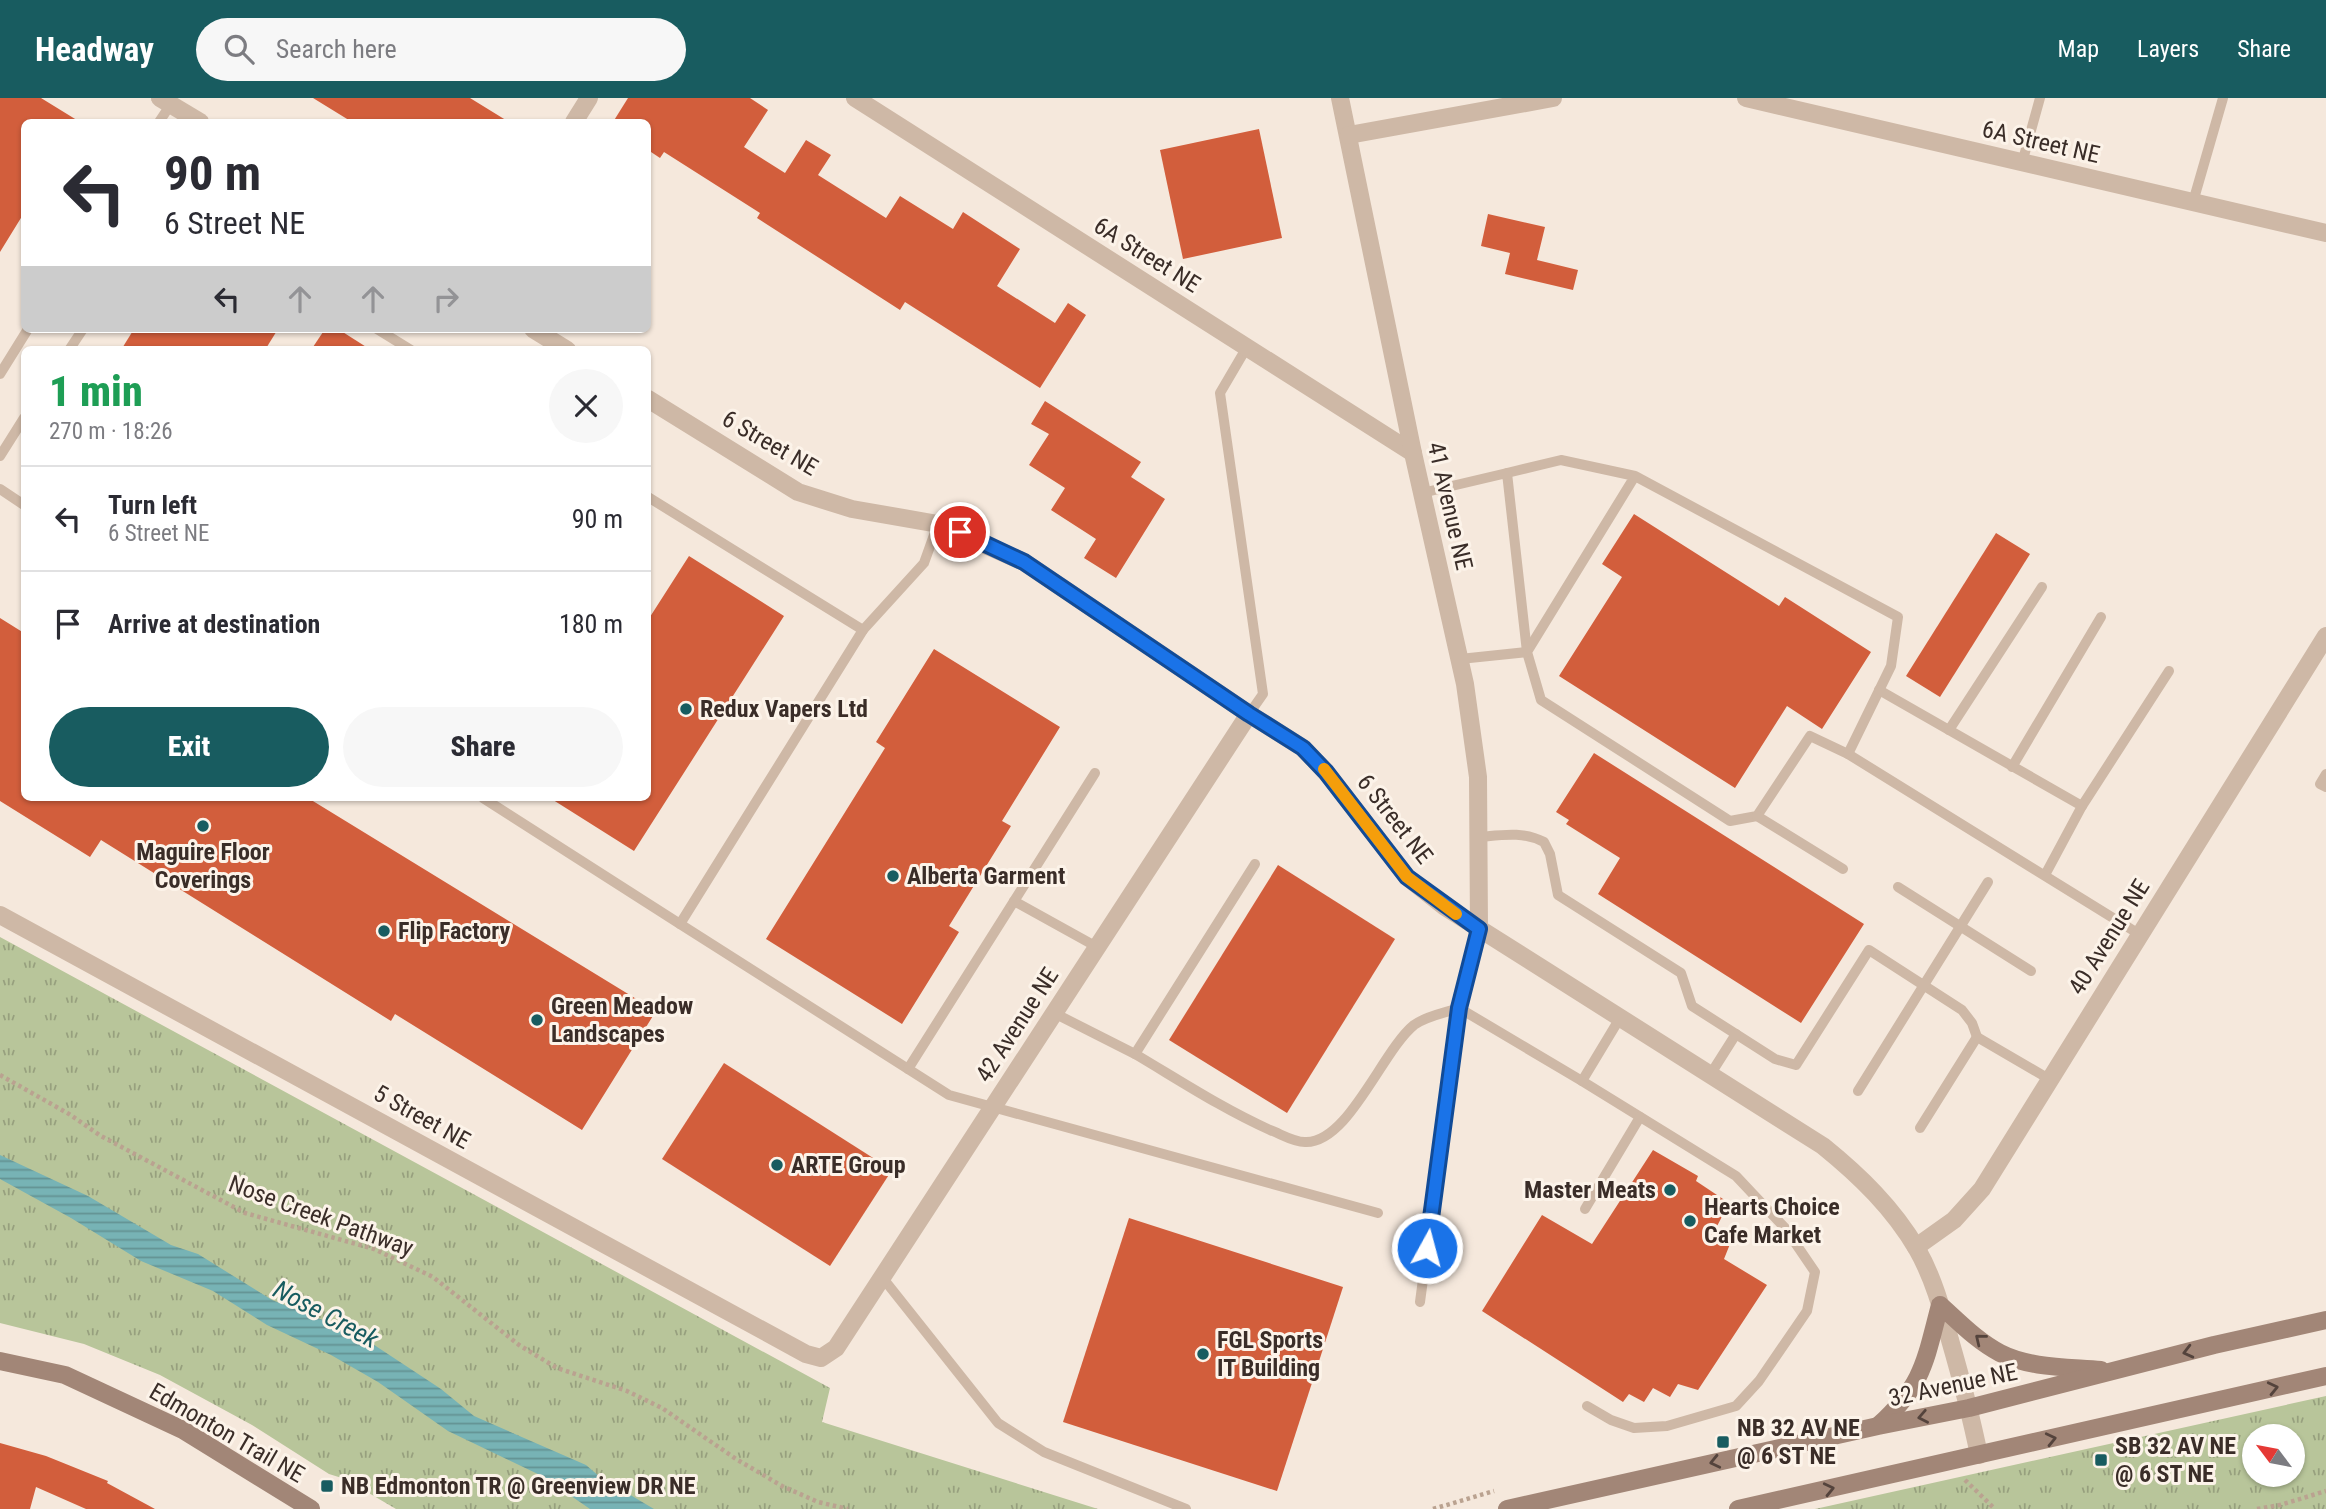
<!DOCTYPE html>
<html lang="en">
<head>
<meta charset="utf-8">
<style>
	body { margin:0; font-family:"Roboto Condensed",sans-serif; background:#f7f7f7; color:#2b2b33; height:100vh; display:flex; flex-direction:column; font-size:26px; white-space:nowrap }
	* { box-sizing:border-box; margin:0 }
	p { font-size:23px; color:#7c7c81 }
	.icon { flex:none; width:38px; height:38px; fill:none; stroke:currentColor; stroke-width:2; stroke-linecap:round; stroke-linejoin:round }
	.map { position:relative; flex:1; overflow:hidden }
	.drawer { position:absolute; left:21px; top:248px; width:630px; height:455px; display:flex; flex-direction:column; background:#fff; border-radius:10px; box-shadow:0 2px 5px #0004 }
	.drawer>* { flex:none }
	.top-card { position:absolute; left:21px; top:21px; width:630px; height:214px; border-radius:10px; box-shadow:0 2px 5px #0004; background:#fff; color:#2b2b33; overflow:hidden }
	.needle { width:46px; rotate:302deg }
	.tools { position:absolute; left:2242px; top:1326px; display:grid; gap:14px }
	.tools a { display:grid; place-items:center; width:63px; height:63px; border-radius:50%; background:#fff; box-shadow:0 2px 5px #0004; font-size:35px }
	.pin { position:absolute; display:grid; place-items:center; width:60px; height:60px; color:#fff; margin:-30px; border:4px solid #fff; border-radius:50%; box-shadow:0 2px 7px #0007 }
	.me { position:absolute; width:77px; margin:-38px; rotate:7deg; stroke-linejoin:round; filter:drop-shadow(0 0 5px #0008) }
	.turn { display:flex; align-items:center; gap:24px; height:147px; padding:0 28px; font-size:32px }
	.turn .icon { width:91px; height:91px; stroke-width:2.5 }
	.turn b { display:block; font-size:49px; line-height:60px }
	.lanes { display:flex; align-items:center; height:66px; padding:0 28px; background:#0003; justify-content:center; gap:35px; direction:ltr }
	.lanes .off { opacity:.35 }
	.round { display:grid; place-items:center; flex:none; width:74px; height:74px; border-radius:37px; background:#f7f7f7 }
	.overview { display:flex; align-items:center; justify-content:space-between; height:119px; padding:0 28px }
	h1 { font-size:42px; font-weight:800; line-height:52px; color:#1e9e55 }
	.cta { display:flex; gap:14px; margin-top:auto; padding:14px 28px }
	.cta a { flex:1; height:80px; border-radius:42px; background:#185c60; color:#fff; font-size:28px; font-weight:800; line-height:80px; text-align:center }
	.cta a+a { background:#f7f7f7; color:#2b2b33 }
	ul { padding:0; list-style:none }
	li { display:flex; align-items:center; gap:21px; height:105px; padding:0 28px; border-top:2px solid #e1e1e2 }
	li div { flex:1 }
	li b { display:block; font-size:26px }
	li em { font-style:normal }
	header { display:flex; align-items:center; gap:42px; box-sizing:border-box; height:98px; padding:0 35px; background:#185c60; color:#fff }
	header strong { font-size:33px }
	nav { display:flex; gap:38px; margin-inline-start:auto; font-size:24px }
	.search { width:490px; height:63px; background:#f7f7f7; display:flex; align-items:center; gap:18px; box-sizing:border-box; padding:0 24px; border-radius:38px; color:#7c7c81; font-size:26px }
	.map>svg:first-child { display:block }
</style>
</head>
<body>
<header>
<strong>Headway</strong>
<div class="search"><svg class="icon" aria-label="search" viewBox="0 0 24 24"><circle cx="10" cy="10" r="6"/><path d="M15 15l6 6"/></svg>Search here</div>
<nav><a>Map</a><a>Layers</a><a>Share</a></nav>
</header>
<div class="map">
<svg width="2326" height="1411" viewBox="0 0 2326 1411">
	<defs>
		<pattern id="park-tufts" width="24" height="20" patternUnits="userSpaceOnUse" patternTransform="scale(1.75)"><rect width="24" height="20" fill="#b8c59a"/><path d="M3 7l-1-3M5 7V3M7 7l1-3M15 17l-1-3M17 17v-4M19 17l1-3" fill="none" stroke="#97a07e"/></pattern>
		<pattern id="water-rules" width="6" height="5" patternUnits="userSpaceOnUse" patternTransform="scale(1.75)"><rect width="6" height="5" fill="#77b3b5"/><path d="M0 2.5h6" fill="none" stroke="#639293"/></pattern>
	</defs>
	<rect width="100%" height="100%" fill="#f5e8dc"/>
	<g fill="url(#park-tufts)" fill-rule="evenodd">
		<polygon points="0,839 830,1290 822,1324 1098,1411 396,1411 345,1381 329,1376 252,1327 160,1277 84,1246 0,1225"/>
		<path d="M2326,1298v113h-511zM2254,1339h38v38h-38z"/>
	</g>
	<polygon fill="url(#water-rules)" points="0,1057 88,1098 171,1147 198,1156 272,1202 356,1235 441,1291 474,1318 586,1367 600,1379 654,1411 590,1411 542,1378 448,1333 378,1284 331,1257 267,1227 213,1193 141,1163 71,1120 0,1081"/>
	<g fill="#d25e3c">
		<polygon points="0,0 41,0 80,24 24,24 24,115 0,154"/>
		<polygon points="313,0 470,0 509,24 352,24"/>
		<polygon points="628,0 750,0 768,12 744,49 785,75 806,42 831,57 818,77 886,120 900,98 953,131 963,114 1020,151 997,188 1055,225 1068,205 1086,217 1040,290 905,204 900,212 757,120 760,115 664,54 660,60 648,52 648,24 613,24"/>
		<polygon points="1259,31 1282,140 1183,161 1160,52"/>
		<polygon points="1488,116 1545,129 1537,162 1578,172 1573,192 1505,176 1510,155 1481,148"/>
		<polygon points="134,231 278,231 265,252 121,252"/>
		<polygon points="325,231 338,231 371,252 311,252"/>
		<polygon points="1045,303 1141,364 1131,379 1165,401 1116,480 1084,460 1096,441 1051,412 1065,390 1029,367 1049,336 1031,326"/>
		<polygon points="1634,416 1779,508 1785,499 1871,554 1822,631 1787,608 1735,690 1559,578 1622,479 1602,466"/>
		<polygon points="1996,435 2030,456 1940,599 1906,578"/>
		<polygon points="689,458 784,518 634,753 550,700 648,700 648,522"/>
		<polygon points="0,520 24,535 24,700 308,700 656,913 582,1032 395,916 391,923 101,742 90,759 0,703"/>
		<polygon points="934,551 1060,629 1002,723 1011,728 949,828 959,834 902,926 766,841 885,650 876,644"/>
		<polygon points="1594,655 1864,826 1801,925 1598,796 1620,760 1566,726 1569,722 1556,714"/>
		<polygon points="1278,767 1395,841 1287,1015 1169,942"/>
		<polygon points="724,965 892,1072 830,1168 662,1061"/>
		<polygon points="1653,1052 1698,1078 1696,1083 1729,1105 1714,1134 1730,1146 1724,1161 1767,1187 1698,1292 1678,1286 1670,1299 1653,1290 1644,1304 1629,1296 1623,1304 1482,1213 1542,1117 1592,1146"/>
		<polygon points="1129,1120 1343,1189 1277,1393 1063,1324"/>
		<polygon points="0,1345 46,1358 108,1383 107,1385 155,1411 86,1411 36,1389 30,1411 0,1411"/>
	</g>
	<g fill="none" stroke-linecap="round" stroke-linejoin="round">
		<g stroke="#baa290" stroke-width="4.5" stroke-dasharray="3.5 3.5" stroke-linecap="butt">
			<polyline points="0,977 69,1016 101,1038 245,1115 374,1151 433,1179 519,1247 557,1270 627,1293 662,1310 736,1361 782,1388 818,1404 848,1411"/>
			<polyline points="1965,1382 1995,1411"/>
			<polyline points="1433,1411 1494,1393"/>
			<polyline points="2257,1411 2280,1407 2326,1393"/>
		</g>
		<g stroke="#ceb8a6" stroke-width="10">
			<polyline points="159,24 171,6"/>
			<polyline points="2022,65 2040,0"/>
			<polyline points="2193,104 2223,0"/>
			<polyline points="377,231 411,252"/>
			<polyline points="1247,249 1220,295 1263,596 1249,616"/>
			<polyline points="69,252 83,231"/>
			<polyline points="0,276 28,231"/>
			<polyline points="0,358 24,320"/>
			<polyline points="1507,375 1561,362 1635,378 1527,554 1541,602 1730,723 1757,718 1810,638 1848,656 1891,568 1898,519 1635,378"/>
			<polyline points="0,391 24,407"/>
			<polyline points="1422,395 1507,375 1527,554 1460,561"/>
			<polyline points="648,399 863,532"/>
			<polyline points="1879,592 2082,708 2045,777"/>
			<polyline points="1949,632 2042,489"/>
			<polyline points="1848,656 2139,836"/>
			<polyline points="2012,669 2101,519"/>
			<polyline points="2326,676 2320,686 2326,689"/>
			<polyline points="483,700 680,826 863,532 924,465 938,426"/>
			<polyline points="2082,708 2169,573"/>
			<polyline points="1757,718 1843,771"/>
			<path d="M1479,739c23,-2 44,-6 65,5l6,12 8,41 123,78 11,33 83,53 21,6 73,-115 93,60 10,13 5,14"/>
			<polyline points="1898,789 2031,873"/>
			<polyline points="1014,803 1097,849"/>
			<polyline points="680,826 949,997 1378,1115"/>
			<polyline points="1479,831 1459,910 1582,983 1620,920"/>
			<polyline points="1054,915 1135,956 1255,766"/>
			<path d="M1135,956c44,26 88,55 135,76 11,4 23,12 35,12 43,2 77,-91 109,-117 12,-9 31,-12 45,-17l-39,294"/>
			<polyline points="908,971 1095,675"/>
			<polyline points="1710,977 1736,936"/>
			<polyline points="1582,983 1736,1078 1785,1130 1815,1174 1807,1213 1759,1283 1736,1308 1667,1328 1634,1330 1611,1322 1587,1308"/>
			<polyline points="1858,993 1988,784"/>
			<polyline points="1920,1030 1977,939 2049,981"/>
			<polyline points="1585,1111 1640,1019"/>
			<polyline points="882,1179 998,1325 1044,1354 1186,1411"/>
		</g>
		<g stroke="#ceb8a6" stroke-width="18">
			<polyline points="160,0 200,24"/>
			<polyline points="855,0 1413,355"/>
			<polyline points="1340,0 1413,355 1465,586 1478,679 1479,831"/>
			<polyline points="1746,0 2326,135"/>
			<polyline points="574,24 589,0"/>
			<polyline points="1349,37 1553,0"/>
			<polyline points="533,231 567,252"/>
			<path d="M648,301l150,93 54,17 86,15 86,38 225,152 54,34 23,24 81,105 38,30 378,239c37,30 70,62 94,103 16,28 25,60 33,91 11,38 21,76 29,115"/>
			<polyline points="0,817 806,1256 821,1260 836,1250 1249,616"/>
			<polyline points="1916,1149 1954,1122 1982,1091 2326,538"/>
		</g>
		<g stroke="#a28677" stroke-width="18">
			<polyline points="0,1263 65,1277 183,1332 311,1411"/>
			<path d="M1879,1327c45,-41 46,-64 61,-120 19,17 37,36 60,48 29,15 68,14 101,17"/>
			<polyline points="1507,1411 1878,1328 1969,1310 2214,1247 2326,1222"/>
			<polyline points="1738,1411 2326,1278"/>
		</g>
	</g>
	<defs><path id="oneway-chevron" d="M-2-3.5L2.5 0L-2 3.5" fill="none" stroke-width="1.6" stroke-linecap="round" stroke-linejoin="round" transform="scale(1.75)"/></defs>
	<g stroke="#54433c">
		<use href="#oneway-chevron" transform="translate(1980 1241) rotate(-141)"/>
		<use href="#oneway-chevron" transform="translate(2188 1254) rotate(166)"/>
		<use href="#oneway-chevron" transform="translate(2273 1290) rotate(-13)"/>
		<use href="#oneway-chevron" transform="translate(1923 1319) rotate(169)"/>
		<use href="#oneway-chevron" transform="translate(2051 1341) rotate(-13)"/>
		<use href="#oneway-chevron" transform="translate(1715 1364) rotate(167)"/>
		<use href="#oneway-chevron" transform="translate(1829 1391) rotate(-13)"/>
	</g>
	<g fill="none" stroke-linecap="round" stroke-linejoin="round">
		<g stroke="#114b97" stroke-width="18">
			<polyline id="route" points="960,434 1024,464 1249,616 1303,650 1326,674 1407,779 1479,831 1459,910 1427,1150"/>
		</g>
		<use href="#route" stroke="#1a73e8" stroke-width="12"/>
		<polyline stroke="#f59e0b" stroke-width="12" points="1324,671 1407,779 1456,816"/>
	</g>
	<g fill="#185c60" stroke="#fcf3e9" stroke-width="2.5">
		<circle cx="686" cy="611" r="7"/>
		<circle cx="203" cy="728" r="7"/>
		<circle cx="893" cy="778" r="7"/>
		<circle cx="384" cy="833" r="7"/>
		<circle cx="537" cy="922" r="7"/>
		<circle cx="777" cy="1067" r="7"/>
		<circle cx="1670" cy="1092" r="7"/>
		<circle cx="1690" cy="1123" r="7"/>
		<circle cx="1203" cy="1256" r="7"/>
		<rect x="1716" y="1337" width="14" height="14" rx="3.5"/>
		<rect x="2094" y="1355" width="14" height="14" rx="3.5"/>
		<rect x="320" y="1381" width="14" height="14" rx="3.5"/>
	</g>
	<g text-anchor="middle" stroke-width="6" stroke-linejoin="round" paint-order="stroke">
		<g font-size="24" fill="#3a2d28" stroke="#fcf3e9">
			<text transform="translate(2041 44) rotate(13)" y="8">6A Street NE</text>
			<text transform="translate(1147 157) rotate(32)" y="8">6A Street NE</text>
			<text transform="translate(770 345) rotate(30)" y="8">6 Street NE</text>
			<text transform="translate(1450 408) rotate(77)" y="8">41 Avenue NE</text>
			<text transform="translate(1395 721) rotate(52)" y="8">6 Street NE</text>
			<text transform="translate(2109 839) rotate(-58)" y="8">40 Avenue NE</text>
			<text transform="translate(1017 927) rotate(-57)" y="8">42 Avenue NE</text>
			<text transform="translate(422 1019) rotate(29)" y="8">5 Street NE</text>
			<text transform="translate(321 1118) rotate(20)" y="8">Nose Creek Pathway</text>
			<text transform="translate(1953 1287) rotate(-12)" y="8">32 Avenue NE</text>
			<text transform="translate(227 1335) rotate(30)" y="8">Edmonton Trail NE</text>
		</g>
		<g font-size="24" font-weight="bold" fill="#3a2d28" stroke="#fcf3e9" text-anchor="start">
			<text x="700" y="619">Redux Vapers Ltd</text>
			<text x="203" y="762" text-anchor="middle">Maguire Floor<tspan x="203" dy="28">Coverings</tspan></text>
			<text x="907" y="786">Alberta Garment</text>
			<text x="398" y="841">Flip Factory</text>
			<text x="551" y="916">Green Meadow<tspan x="551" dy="28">Landscapes</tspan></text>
			<text x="791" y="1075">ARTE Group</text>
			<text x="1656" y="1100" text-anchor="end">Master Meats</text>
			<text x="1704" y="1117">Hearts Choice<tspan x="1704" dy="28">Cafe Market</tspan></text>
			<text x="1217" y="1250">FGL Sports<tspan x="1217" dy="28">IT Building</tspan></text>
			<text x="1737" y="1338">NB 32 AV NE<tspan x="1737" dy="28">@ 6 ST NE</tspan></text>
			<text x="2115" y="1356">SB 32 AV NE<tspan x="2115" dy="28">@ 6 ST NE</tspan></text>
			<text x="341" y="1396">NB Edmonton TR @ Greenview DR NE</text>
		</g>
		<g font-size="26" font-style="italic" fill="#185c60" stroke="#fcf3e9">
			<text transform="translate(326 1216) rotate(28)" y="9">Nose Creek</text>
		</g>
	</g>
</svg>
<div class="tools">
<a><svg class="needle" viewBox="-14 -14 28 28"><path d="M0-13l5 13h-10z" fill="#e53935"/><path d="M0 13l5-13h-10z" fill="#7c7c81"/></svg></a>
</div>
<div class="pin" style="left:960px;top:434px;background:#d93025"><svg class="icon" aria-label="arrive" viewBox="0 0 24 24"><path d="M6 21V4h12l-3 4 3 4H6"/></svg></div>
<svg class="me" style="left:1427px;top:1150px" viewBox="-20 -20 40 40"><circle r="17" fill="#1a73e8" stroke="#fff" stroke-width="3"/><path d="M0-11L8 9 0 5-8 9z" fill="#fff"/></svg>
<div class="top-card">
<div class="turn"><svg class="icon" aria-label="left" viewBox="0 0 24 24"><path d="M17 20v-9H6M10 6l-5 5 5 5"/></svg><div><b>90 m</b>6 Street NE</div></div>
<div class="lanes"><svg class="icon" aria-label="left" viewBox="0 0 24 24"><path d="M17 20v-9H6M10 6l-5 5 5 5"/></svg><svg class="icon off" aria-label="ahead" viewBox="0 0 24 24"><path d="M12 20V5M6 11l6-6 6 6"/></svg><svg class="icon off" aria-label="ahead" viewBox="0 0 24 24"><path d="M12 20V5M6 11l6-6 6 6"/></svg><svg class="icon off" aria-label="right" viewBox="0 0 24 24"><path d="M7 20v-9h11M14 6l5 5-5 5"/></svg></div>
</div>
<section class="drawer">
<div class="overview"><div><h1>1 min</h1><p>270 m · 18:26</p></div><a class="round"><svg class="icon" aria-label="close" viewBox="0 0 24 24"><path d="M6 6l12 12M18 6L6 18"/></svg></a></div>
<ul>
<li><svg class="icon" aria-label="left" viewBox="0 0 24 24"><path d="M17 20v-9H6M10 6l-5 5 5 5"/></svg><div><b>Turn left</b><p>6 Street NE</p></div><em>90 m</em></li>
<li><svg class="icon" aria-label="arrive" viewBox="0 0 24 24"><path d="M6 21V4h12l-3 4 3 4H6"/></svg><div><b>Arrive at destination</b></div><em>180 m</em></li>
</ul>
<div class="cta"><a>Exit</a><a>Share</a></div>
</section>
</div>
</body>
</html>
